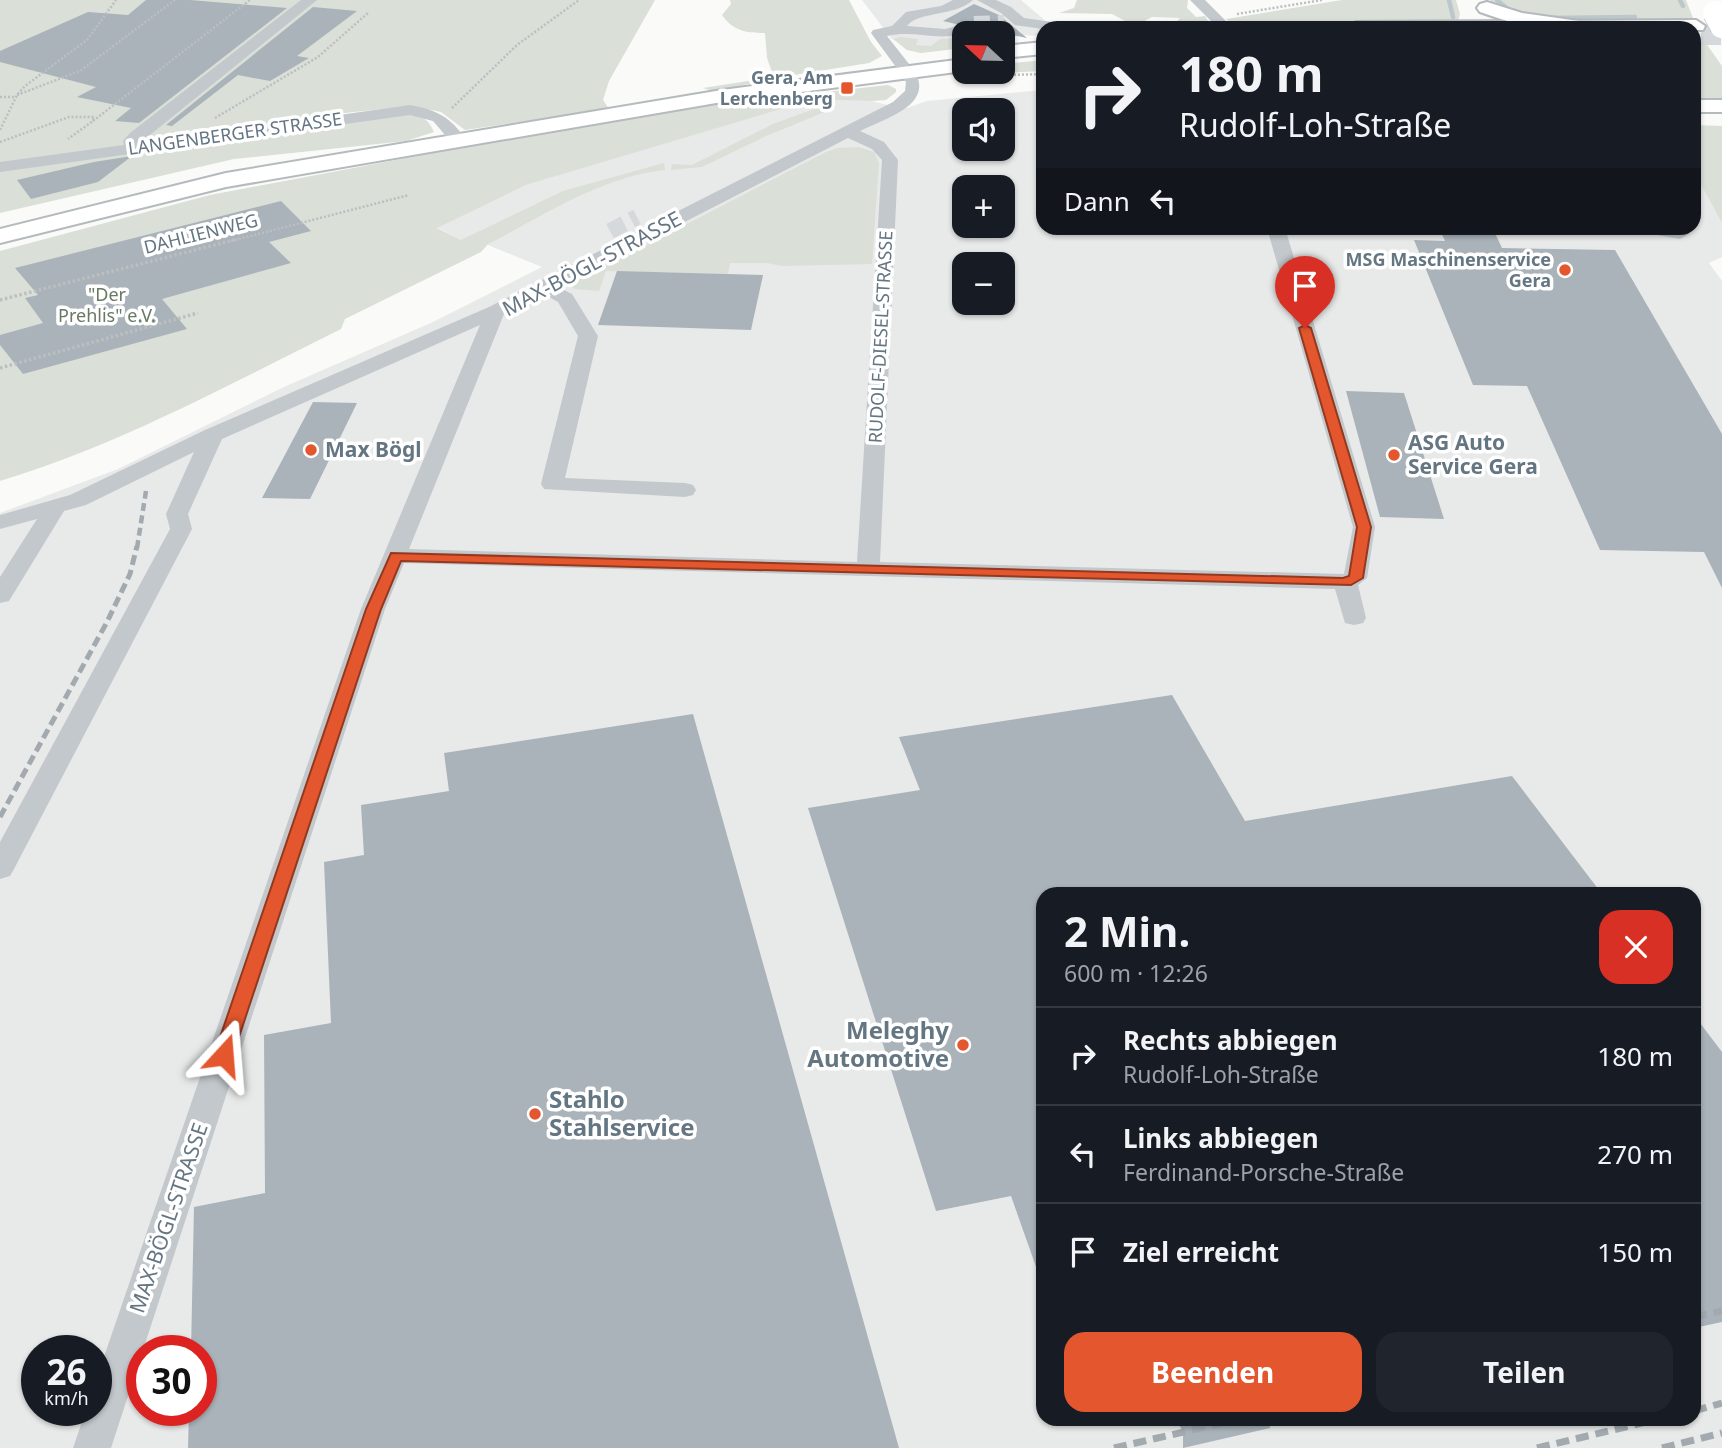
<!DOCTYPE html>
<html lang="de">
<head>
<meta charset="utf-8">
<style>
	body { margin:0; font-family:"Noto Sans",sans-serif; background:#20242c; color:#f1f3f6; height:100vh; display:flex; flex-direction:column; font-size:26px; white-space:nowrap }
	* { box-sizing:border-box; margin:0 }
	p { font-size:23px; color:#9ea1a6 }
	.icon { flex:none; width:38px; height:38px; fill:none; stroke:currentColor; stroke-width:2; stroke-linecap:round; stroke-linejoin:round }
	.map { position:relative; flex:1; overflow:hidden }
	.panel { position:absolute; left:1036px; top:887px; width:665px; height:539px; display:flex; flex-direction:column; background:#171b24; border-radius:21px; box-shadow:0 2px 5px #0004 }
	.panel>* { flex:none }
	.guide { position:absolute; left:1036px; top:21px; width:665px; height:214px; border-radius:21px; box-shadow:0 2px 5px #0004; background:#171b24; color:#f1f3f6; overflow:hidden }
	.needle { width:46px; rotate:292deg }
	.controls { position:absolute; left:952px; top:21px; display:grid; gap:14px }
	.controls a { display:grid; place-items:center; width:63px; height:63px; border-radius:14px; background:#171b24; box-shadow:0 2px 5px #0004; font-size:35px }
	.speed { position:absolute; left:21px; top:1335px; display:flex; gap:14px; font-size:35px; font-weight:700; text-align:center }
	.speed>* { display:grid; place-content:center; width:91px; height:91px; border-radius:50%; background:#171b24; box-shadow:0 2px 5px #0004; line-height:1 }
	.speed small { font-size:18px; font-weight:400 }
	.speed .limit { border:10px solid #d22; background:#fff; color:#111 }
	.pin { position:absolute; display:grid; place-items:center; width:60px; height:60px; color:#fff; margin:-72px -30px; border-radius:50% 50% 50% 0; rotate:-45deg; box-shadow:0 0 7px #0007 }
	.pin .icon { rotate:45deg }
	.me { position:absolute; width:77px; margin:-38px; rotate:19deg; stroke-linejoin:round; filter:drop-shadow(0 0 5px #0008) }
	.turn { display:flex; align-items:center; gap:24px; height:147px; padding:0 28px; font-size:32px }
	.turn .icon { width:91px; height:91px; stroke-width:2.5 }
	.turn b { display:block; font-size:49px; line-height:60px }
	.then { display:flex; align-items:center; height:66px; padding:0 28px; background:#0003; gap:14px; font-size:26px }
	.round { display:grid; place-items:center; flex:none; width:74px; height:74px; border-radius:21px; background:#20242c }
	.overview { display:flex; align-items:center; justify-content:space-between; height:119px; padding:0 28px }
	h1 { font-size:42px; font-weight:700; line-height:52px }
	.primary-button { display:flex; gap:14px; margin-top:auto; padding:14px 28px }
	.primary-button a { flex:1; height:80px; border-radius:21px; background:#e4572e; color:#fff; font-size:28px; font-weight:700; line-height:80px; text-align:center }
	.primary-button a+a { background:#20242c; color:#f1f3f6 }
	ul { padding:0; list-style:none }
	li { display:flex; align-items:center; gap:21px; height:98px; padding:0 28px; border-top:2px solid #363941 }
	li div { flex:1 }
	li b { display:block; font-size:26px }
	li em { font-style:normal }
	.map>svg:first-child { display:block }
</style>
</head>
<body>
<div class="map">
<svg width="1722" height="1448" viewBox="0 0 1722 1448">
	<rect width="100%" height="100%" fill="#fafaf8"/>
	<g fill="#e8e9e9" fill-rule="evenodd">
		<polygon points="862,0 1021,0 1054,28 1043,28 1043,36 964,33 964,45 913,50 891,38"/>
		<path d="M1043,90v138h651v-56l28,51v34l-13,6 13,18v1167h-1722v-935l118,-44 166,-82 149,-65 109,-55 -54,-22 -27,-5 -25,-13 90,-42 288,-87 57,3 33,8 23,-8zM964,110h39v39h-39zM964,187h39v39h-39zM964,264h39v39h-39zM1043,894h651v525h-651zM37,1351h59v59h-59zM142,1351h59v59h-59z"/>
	</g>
	<g fill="#dadfd7">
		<path d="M0,0h655l-46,81 -6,19 6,9 -144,21 -24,-18 -30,-6 -123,13 9,12c25,-4 102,-22 122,-15 8,3 12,9 15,16l-28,9 -172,18 -234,54z"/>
		<path d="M730,0h119l22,42 11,14 -13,7 -100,16 -54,13 -12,-4 58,-9 11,-7 -5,-14 -2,-25c-19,0 -32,-2 -43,-18l9,-11z"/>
		<polygon points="1077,0 1188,0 1187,8 1196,17 1205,16 1212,28 1124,28 1173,25 1180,18 1152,17 1139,24 1129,23 1112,14 1059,13 1074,8"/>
		<polygon points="1342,0 1456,0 1460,14 1458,21 1426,24 1237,28 1226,19"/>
		<polygon points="1490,0 1686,0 1695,23 1543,21 1494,5"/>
		<polygon points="900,37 918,39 916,45 931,46 940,39 964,37 964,48 921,53 907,50 893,39"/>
		<polygon points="1694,39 1703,39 1722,66 1722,103 1694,103"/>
		<polygon points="1043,60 1043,71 959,75 951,71 1003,72 1003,64"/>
		<path d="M888,85l8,4v3l-10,8 -15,1 -57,-2 -288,86 -89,43 24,12 102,-49 101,-28 1,7c-63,6 -122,46 -177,74l-7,8 -136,67 -4,10c-111,55 -222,116 -341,152v-230l210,-56 260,-49 255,-43z"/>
		<polygon points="825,105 837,107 766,136 702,167 671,170 672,164 692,165 773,124"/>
		<polygon points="1694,125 1722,126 1722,223 1694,172"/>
		<polygon points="858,147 874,152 879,163 872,264 782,266 767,263 730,263 728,274 606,271 599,291 575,289 569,285 826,152 838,148"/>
	</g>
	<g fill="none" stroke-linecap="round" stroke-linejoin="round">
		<g stroke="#bbc7cb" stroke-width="4.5">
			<polyline points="1449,0 1453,17"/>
			<polyline points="1497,0 1510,11"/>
			<polyline points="1680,0 1683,6"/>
			<polyline points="1550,18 1635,17"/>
		</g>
	</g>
	<g fill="#aab3b9">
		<polygon points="146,0 190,0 287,8 139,123 115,121 131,108 77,97 96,87 0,62 0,51 88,12 128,15"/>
		<polygon points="974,4 999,15 1027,38 981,29 982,25 979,20 956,24 943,21"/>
		<polygon points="313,7 357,11 297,56 309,58 270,81 238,75 172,126 166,125"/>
		<polygon points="132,156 98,182 31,199 17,180 94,162"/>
		<polygon points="281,201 311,231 269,242 291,263 162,299 187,329 23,374 0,345 0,335 43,323 25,298 38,295 15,268"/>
		<polygon points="1440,230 1494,231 1502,248 1615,250 1722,434 1722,588 1704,552 1600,550 1527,386 1473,385 1414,240 1445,241"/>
		<polygon points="617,271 763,275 751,330 598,325"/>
		<polygon points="1346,391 1404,393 1444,519 1380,517"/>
		<polygon points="313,402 357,403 310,499 262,498"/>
		<polygon points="1172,695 1245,821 1512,776 1602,894 1043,894 1043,1277 1040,1278 1011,1196 936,1211 808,808 920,790 899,737"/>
		<polygon points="693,714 899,1448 188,1448 189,1410 201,1410 201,1351 191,1351 194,1207 265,1193 264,1035 331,1023 324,862 364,855 361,805 449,791 444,753"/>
		<polygon points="1694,1015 1722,1052 1722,1322 1694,1328"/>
		<polygon points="1176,1419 1269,1419 1270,1428 1183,1448 1183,1432"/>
	</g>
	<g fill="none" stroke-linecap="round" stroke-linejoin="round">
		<g stroke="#d5d9db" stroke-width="16" stroke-dasharray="16 8" stroke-linecap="butt">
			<polyline points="974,24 1004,23"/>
			<polyline points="610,231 637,217"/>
		</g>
		<polyline stroke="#d5d9db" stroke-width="20" stroke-dasharray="20 10" stroke-linecap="butt" points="1701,35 1722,35"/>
		<g stroke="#b5babe" stroke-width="4">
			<g id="major">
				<polygon points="1696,20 1705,26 1703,30 1347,28 1356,22"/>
				<polygon points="1043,42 1043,54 1003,58 1003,46"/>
				<polygon points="964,59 964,71 722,102 226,187 0,243 0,229 226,173 722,90"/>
				<rect x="1694" y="100" width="28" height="12"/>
			</g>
		</g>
		<g stroke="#b4b9bd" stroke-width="4">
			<path id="highway" d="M1487,2l35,11 57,8 3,5c-26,11 -77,-5 -102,-14l-3,-4 3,-4z"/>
		</g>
		<g stroke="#bbbfc2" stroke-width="2.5" stroke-dasharray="2 2" stroke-linecap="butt">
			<polyline points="1237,14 1322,0"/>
			<polyline points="974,76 1043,74"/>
			<polyline points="17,95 80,71 175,0"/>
			<polyline points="0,97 16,97"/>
			<polyline points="452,108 517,45 579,0"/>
			<polyline points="215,118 318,57 368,13"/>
			<polyline points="93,121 250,0"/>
			<polyline points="0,130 17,95 25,86 87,40 116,0"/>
			<polyline points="0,142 69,117 94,117 93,121 68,139"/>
			<polyline points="231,241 409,195"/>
		</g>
		<g stroke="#bbbfc2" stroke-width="3.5" stroke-dasharray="2.5 2.5" stroke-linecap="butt">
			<polyline points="0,300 238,239"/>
			<polyline points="0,368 198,313"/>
		</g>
		<g fill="#c3c8cc" fill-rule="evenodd">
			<path d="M301,0h16l-177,143 270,-38c27,5 41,12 56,35l-2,3h-12l-19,-22 -23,-6 -410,57v-10l124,-17 -1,-4 7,-8z"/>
			<path d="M953,0h20c-19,17 -55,11 -66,26l38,3 28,-7 5,1 2,3 -2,3c-37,16 -58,0 -91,7l22,28 -3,3h-10l-25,-34 2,-3 19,-4 14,-14 35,-6z"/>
			<polygon points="977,0 996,0 1011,7 1024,18 1066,24 1073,28 1043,29 1015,25 1001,13"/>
			<polygon points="1190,0 1205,0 1233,28 1218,28"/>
			<path d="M908,67l5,2c24,35 -27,49 -53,62l24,11 14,18 -18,402 464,12 9,-47 -86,-299h18l90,299 -8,51 -9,7 8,33 -3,5 -9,2 -9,-2 -10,-34 -931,-26 -19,46 -274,839h-38l13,-38h10v-30l265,-771 119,-284 -258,114 -34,75 4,15 -178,340 -4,7 -10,3v-37l170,-313 -4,-15 28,-62 -108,53 -22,6 -55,90 -9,2v-26l37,-58 -37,10v-14l70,-20 135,-65 284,-123 404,-205 12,-11 1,-9 -6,-10zM848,138l24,11 10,11 -25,402 -448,-13 95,-235 40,-20 14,8 20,34 -37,148 3,5 141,8 8,-2 3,-5 -3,-5 -8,-2 -120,-5 33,-142 -26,-42 -14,-7z"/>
			<polygon points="1636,228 1674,228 1686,230 1689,234 1680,239 1639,232"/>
		</g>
		<use href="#major" fill="#fff" fill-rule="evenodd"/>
		<use href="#highway" fill="#fff" fill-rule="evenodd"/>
		<polyline stroke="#a2aab0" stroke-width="4.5" stroke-dasharray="8 4.5" stroke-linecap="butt" points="137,548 146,491"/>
		<polyline stroke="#a2aab0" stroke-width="5" stroke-dasharray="10 5" stroke-linecap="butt" points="0,817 107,622 130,574 137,546"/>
		<g stroke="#a2aab0" stroke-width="7" stroke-dasharray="13 7" stroke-linecap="butt">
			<polyline points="1694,1317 1722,1311"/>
			<polyline points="1694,1411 1722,1403"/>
			<polyline points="1114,1448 1240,1419"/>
			<polyline points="1537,1448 1659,1419"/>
			<polyline points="1662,1448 1722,1433"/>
		</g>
		<g stroke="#b4b9bd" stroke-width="25" stroke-linecap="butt">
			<polyline id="highway-bridge" points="1715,13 1722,26"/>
		</g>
		<use href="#highway-bridge" stroke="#fff" stroke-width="24"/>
	</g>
	<polygon fill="#e4572e" stroke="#94391e" stroke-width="2" points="1305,325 1311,328 1371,527 1363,578 1351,585 401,561 381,609 233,1055 230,1060 224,1062 217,1060 214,1055 366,609 391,553 1343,578 1349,576 1357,527 1299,328"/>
	<g fill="#e4572e" stroke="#fff" stroke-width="2.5">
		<rect x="840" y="81" width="14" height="14" rx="3.5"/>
		<circle cx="1565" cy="270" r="7"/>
		<circle cx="311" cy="450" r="7"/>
		<circle cx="1394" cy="455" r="7"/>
		<circle cx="963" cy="1045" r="7"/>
		<circle cx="535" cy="1114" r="7"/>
	</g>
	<g text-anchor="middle" stroke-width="7" stroke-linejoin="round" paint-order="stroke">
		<g font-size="18" font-weight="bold" fill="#657683" stroke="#fff" text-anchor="end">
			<text x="833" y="84">Gera, Am<tspan x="833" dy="21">Lerchenberg</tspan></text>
			<text x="1551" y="266">MSG Maschinenservice<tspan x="1551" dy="21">Gera</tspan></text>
		</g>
		<g font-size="18" fill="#657683" stroke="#fff">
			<text transform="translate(235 134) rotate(-8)" y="6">LANGENBERGER STRASSE</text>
			<text transform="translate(201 234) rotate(-14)" y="6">DAHLIENWEG</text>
			<text transform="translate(881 337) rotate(-87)" y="6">RUDOLF-DIESEL-STRASSE</text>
		</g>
		<g font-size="18" fill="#687a64" stroke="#fff">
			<text x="107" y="301">"Der<tspan x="107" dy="21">Prehlis" e.V.</tspan></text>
		</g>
		<g font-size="21" fill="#657683" stroke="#fff">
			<text transform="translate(592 264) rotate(-28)" y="7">MAX-BÖGL-STRASSE</text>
			<text transform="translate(169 1218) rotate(-71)" y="7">MAX-BÖGL-STRASSE</text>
		</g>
		<g font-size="21" font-weight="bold" fill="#657683" stroke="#fff" text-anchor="start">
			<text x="1408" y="450">ASG Auto<tspan x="1408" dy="24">Service Gera</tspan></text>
			<text x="325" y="457">Max Bögl</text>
		</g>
		<g font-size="24" font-weight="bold" fill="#657683" stroke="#fff" text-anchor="end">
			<text x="949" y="1039">Meleghy<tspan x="949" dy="28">Automotive</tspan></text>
			<text x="549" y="1108" text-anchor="start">Stahlo<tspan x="549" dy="28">Stahlservice</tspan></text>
		</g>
	</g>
</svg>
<div class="controls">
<a><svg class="needle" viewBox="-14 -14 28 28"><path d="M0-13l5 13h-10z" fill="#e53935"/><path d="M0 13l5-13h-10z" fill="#9ea1a6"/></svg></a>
<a><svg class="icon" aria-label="sound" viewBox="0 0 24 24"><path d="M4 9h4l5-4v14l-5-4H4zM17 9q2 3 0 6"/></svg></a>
<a>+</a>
<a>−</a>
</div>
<div class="speed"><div>26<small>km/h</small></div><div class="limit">30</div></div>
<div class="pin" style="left:1305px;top:328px;background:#d93025"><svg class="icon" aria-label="arrive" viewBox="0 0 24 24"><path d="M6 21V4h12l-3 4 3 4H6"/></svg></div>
<svg class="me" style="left:224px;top:1055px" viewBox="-20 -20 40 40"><path d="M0-17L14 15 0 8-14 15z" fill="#e4572e" stroke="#fff" stroke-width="4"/></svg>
<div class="guide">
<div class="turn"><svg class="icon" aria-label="right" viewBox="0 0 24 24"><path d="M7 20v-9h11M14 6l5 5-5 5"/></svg><div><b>180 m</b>Rudolf-Loh-Straße</div></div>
<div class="then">Dann<svg class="icon" aria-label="left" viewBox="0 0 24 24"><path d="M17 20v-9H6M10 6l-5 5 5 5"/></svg></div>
</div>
<section class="panel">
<div class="overview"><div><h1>2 Min.</h1><p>600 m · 12:26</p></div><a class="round" style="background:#d93025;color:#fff"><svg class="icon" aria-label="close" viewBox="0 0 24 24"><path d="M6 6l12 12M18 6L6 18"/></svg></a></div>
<ul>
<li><svg class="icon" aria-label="right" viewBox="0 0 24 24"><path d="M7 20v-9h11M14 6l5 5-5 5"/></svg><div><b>Rechts abbiegen</b><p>Rudolf-Loh-Straße</p></div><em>180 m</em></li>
<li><svg class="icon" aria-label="left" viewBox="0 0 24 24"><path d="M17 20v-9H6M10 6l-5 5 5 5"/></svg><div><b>Links abbiegen</b><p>Ferdinand-Porsche-Straße</p></div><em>270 m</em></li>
<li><svg class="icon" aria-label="arrive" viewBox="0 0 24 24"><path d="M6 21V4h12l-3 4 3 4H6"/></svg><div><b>Ziel erreicht</b></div><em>150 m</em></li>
</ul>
<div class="primary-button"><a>Beenden</a><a>Teilen</a></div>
</section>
</div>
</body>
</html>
